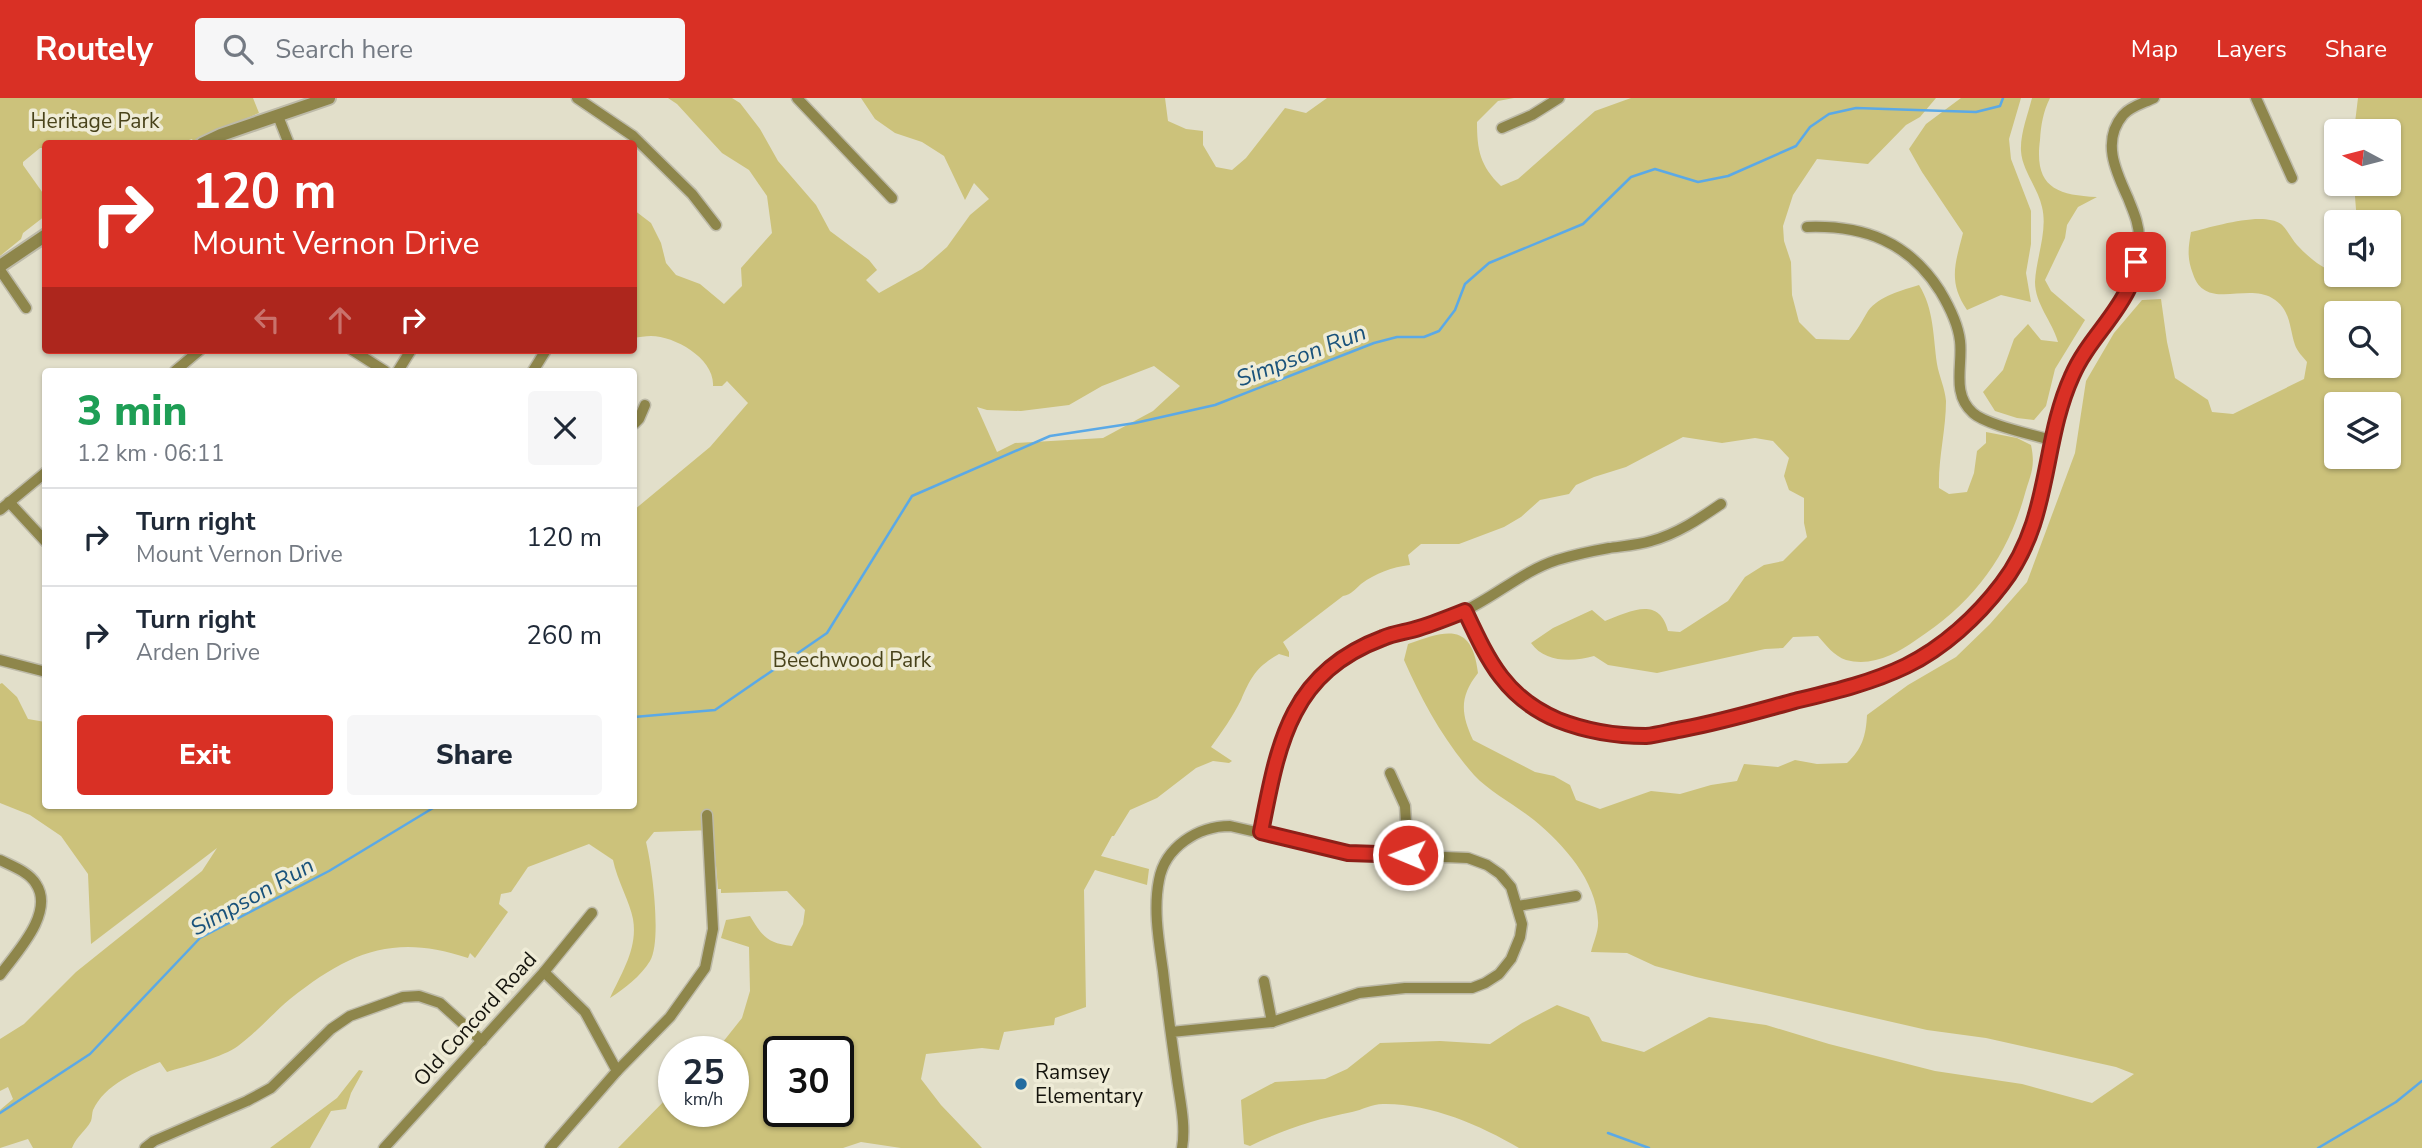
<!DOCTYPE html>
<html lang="en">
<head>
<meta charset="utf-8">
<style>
	body { margin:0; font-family:"Nunito Sans",sans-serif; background:#f6f6f7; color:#1f2937; height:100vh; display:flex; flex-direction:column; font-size:26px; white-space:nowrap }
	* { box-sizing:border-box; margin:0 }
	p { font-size:23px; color:#747a83 }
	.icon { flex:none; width:38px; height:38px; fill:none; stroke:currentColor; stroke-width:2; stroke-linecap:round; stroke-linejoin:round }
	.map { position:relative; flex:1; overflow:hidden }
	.drawer { position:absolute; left:42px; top:270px; width:595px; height:441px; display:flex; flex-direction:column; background:#fff; border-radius:7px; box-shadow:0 2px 5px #0004 }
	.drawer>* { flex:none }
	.top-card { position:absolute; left:42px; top:42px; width:595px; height:214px; border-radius:7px; box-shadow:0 2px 5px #0004; background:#d93025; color:#fff; overflow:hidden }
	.needle { width:46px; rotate:277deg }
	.tools { position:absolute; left:2324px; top:21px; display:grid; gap:14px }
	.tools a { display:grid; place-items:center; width:77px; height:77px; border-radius:7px; background:#fff; box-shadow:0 2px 5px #0004; font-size:35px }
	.speed { position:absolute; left:658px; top:938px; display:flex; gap:14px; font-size:35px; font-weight:700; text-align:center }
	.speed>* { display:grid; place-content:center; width:91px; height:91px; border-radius:50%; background:#fff; box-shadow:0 2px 5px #0004; line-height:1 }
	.speed small { font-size:18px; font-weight:400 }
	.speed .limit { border:4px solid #111; border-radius:10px; background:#fff; color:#111 }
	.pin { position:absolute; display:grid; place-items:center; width:60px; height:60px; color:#fff; margin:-30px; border-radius:14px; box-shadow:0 4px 10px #0006 }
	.me { position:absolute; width:77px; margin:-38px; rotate:271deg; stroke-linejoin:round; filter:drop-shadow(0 0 5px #0008) }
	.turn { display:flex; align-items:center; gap:24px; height:147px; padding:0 35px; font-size:32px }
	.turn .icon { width:91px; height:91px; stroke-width:2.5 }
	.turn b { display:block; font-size:49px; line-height:60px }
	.lanes { display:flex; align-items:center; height:66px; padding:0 35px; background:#0003; justify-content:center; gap:35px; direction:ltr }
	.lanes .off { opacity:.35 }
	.round { display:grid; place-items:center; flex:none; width:74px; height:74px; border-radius:7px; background:#f6f6f7 }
	.head { display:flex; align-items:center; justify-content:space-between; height:119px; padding:0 35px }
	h1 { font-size:42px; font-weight:800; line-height:52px; color:#1e9e55 }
	.primary-button { display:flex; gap:14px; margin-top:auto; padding:14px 35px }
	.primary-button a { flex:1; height:80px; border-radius:7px; background:#d93025; color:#fff; font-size:28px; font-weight:800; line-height:80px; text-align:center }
	.primary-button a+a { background:#f6f6f7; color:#1f2937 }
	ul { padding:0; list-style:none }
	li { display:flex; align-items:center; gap:21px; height:98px; padding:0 35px; border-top:2px solid #e0e1e3 }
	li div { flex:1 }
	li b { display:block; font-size:26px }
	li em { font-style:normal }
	header { display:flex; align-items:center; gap:42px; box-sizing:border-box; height:98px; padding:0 35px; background:#d93025; color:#fff }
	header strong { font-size:33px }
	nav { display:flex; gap:38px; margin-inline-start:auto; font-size:24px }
	.search { width:490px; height:63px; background:#f6f6f7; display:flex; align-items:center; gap:18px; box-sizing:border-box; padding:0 24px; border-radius:7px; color:#747a83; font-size:26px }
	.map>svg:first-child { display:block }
</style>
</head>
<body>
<header>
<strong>Routely</strong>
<div class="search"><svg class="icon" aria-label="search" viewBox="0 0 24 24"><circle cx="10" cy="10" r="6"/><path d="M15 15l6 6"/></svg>Search here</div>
<nav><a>Map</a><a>Layers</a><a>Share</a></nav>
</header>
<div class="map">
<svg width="2422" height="1050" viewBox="0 0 2422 1050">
	<rect width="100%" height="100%" fill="#e2dfca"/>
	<g fill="#ccc27b" fill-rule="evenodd">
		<polygon points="0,0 253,0 259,15 193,43 192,41 189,42 190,45 46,46 45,50 40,50 23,64 23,67 45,98 45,118 23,135 21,141 0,158"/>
		<path d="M668,0h64l8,5 20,26 18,32 38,44 14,26 39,29 8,10 -11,10 13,13 43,-24 25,-22 23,-32 19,-16 -15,-16 -9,17 -21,-44 -22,-14 -27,-9 -20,-14 -14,-21h304l3,23 18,8 17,2v14l13,22 16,3 14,-12 39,-50 21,5 21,-15h187l-16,3 -21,21c0,28 3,44 24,64l17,-7 77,-68 36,-13h305l-16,19 -14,8 -38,39 -51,-5 -24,36 -10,31 1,15 7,21 1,33 7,27 17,17 33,1c8,-9 13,-19 19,-29 11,-15 35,-21 51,-26 15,24 14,51 18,79 2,12 8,24 9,37 0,29 -8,58 -7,87l10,6 18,-2 7,-19 3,-22 9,-8v-11l31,6 14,7c5,23 -1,30 -7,52 -18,63 -53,107 -108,143 -20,14 -44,27 -70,20 -12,-4 -20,-15 -28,-24l-25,1 -10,11 -18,1 -108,24 -49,-8 -14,-9c-21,6 -49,7 -63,-13l22,-15 39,-18 13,11c24,-9 54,-26 63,10l12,1 48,-31 17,-24 19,-12 19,-4 24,-24 -3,-14v-25l-15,-8 -5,-14 5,-18 -16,-17 -18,-3 -33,5 -39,-6 -57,30 -32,10 -18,8 -7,9 -29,6 -19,17 -17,10 -45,17h-38l-13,11 2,10c-18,2 -34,8 -49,19 -7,6 -9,10 -18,12l-60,46 6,10v5l-10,-3c-23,13 -28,23 -38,46 -8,16 -19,32 -30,47l21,14 -3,2 -16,-2 -17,7 -39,30 -27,12 -16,26h-2l-11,20 48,13 -2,16 -52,-15 -11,20 2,117 -31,11 -1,7 -50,7 -5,18 -17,-2 -56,6 -5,25 20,26 41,43h-81l-40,-6 -18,6h-225l56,-57v20h59v-59h-18l27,-34 8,-27 -1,-44 -28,-9 5,-18 24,-4c13,21 17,27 42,30l11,-22 2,-14 -18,-19 -66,2v-4h-3l-5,-59 -59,2 -8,10c6,24 16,99 4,119 -9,15 -26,28 -40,37 12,-26 28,-50 23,-79 -3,-17 -16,-39 -20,-59l-24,-16 -61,23 -17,25 -10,2 -2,10 9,8 -33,46 -5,-5 -2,5c-74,-25 -119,-6 -178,41 -18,15 -33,33 -52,47 -14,11 -52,20 -71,26l-7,-10c-23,9 -56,23 -67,48 -1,3 -1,8 -2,11 -5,10 -14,14 -19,27h-39l-5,-9 -28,9v-38l13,-11 -5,-12 -8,4v-52l24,-15 52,-52 126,-101 15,-23 -126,96 -3,-70 -27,-38 -31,-21 -30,-12v-119l2,-1 15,14 11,22 17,3 1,83h588v-295l76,-63 38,-44 -21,-22 -5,5h-9c2,-27 -38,-50 -62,-50 -6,0 -12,1 -17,2v-128l17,13 10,20 5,20 10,12 24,9 24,20 18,-18 -1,-18 31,-35 -5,-37 -18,-26 -27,-17 -45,-49zM1154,268l26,20 -27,25 -50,27 -88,5 -18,9 -20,-45 10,3 34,1 48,-6 33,-19zM779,954h59v59h-59z"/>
		<path d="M1961,0h60l-12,41 2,20 20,52v33l-5,29 5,29 -30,-7 -34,15c-19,-28 -12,-46 -4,-77l-41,-61 -13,-23 17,-25z"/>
		<path d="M2032,0h18c-7,14 -9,27 -10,42 -6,46 15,55 57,57l-19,10 -11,18 -2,13 -20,42 6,11 34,29 -30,49 -9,37 -12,14 -17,-2 -22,-7 -12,-19 20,-22 11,-31 14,-15 13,16 17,2c-6,-21 -23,-38 -23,-60 1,-24 13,-51 7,-75 -4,-19 -20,-37 -21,-56 -1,-17 7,-37 11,-53z"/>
		<path d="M2358,0h64v1050h-903c-39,-23 -90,-45 -136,-44 -11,0 -21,6 -31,8 -36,7 -70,18 -102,34l-6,-2 -3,-44 34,-18 50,-3 22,-10 33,-26 60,-2 50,3 32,-21 35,-18 32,12 13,24 42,11 65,-35 57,8 63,19 106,27 87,13 70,19 42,-29 -18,-7 -130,-29 -59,-8 -231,-53 -41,-11 -28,-13 -36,-1c2,-9 8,-21 7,-31 -2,-41 -34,-76 -64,-101 -20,-16 -43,-27 -60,-45 -30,-34 -52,-74 -70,-115l4,-16c39,-14 64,-22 70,29 -19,24 -17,41 -5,67l62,32 19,4 16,9 6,15 24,9 51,-18 29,3 31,-9 26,-4 7,-17 34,3 17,-7 22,4 30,-1c15,-14 19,-27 20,-48l41,-30 48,-28 34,-33 37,-42 48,-129 11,-72 28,-48 28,-33 19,-1 6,43 8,36 33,22 4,12 21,2 71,-35 3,-17c-4,-5 -10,-11 -12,-17 -6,-18 -4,-36 -23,-47 -26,-15 -67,13 -79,-24 -6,-16 -5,-25 -2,-42 22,-5 71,-21 90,-8 6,5 11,16 16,21 33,35 48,30 92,30v-53h-32l-3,-38h35v-53h-35zM2336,215h53v53h-53zM2336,306h53v53h-53z"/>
		<polygon points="359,972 363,973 351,995 346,1011 331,1013 310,1050 270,1050 337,1000"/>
	</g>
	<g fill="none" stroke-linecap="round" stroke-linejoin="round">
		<g stroke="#5ba9e6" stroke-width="2.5">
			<polyline points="634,619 715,612 827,535 912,398 1050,338 1135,325 1215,307 1374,245 1397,239 1424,239 1439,233 1455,212 1465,186 1489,165 1583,126 1631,79 1655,71 1698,84 1728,78 1796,48 1810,29 1829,16 1856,10 1976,14 2000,8 2003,0"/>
			<polyline points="0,1015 90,956 200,840 329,773 438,707"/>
			<polyline points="1608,1035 1649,1050"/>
			<polyline points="2318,1050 2396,1004 2422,983"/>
		</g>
		<g stroke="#bdbaa8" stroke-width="13">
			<g id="minor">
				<polyline points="577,0 633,38 692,96 716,127"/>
				<polyline points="797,0 892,100"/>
				<polyline points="2256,0 2292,80"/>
				<polyline points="278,18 289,46"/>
				<polyline points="1502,30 1532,17 1559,0"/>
				<path d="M1807,129c57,-2 102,15 133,64 9,15 18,32 20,50 3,24 -9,53 13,72 13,12 62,22 81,28"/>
				<polyline points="0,172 26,210"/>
				<polyline points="352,252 385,273"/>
				<polyline points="175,273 200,252"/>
				<polyline points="398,273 411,252"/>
				<polyline points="533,273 546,252"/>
				<polyline points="634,326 639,321 645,307"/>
				<polyline points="9,404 46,444"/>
				<polyline points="0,412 46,374"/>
				<path d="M1465,513c23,49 40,86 93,109 27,11 58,16 87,16 14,-1 28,-5 41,-7 33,-7 65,-15 98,-24 15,-5 31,-7 46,-11 38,-11 81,-26 113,-50 33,-25 60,-58 80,-94 29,-53 25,-117 47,-171 14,-33 40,-59 58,-90 8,-14 10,-35 11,-51 0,-15 -6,-27 -11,-40 -12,-26 -27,-57 -5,-83 8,-9 21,-12 31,-17"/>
				<polyline points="0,562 46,574"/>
				<polyline points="1390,675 1405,708 1408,757"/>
				<path d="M1261,734c17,-86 28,-161 123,-194 26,-10 54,-15 80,-27 32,-15 59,-40 93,-51 17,-5 35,-9 52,-12 14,-2 29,-3 42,-7 26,-7 48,-22 70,-37"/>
				<path d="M0,762c12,6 29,12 36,24 19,29 -20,69 -36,91"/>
				<polyline points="1518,808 1576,798"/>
				<polyline points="544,874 585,914 617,973"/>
				<polyline points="1264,883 1272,924"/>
				<path d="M1171,934l101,-10 87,-29 46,-5h67l13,-5 14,-9 12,-15 9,-22 2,-13 -11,-37 -11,-13 -13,-9 -19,-7 -120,-5 -118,-27c-32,0 -65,21 -71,54 -6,30 0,62 4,91 4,36 9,72 14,107 3,23 9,47 5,70"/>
				<polyline points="145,1050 154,1043 247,1003 271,990 331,931 350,918 403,899 419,898 440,905 482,943"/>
				<polyline points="384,1050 544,874 592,815"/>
				<polyline points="550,1050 617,973 670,919 705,870 713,831 707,717"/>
			</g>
		</g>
		<g stroke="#bdbaa8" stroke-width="16">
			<g id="tertiary">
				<polyline points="202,46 221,37 329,0"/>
				<polyline points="0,168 46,137"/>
			</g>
		</g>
		<use href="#minor" stroke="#8e864b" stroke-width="10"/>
		<use href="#tertiary" stroke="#8e864b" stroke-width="12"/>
	</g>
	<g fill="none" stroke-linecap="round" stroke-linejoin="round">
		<g stroke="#8d1f18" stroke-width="18">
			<path id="route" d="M1408,757l-60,-2 -87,-21c17,-87 28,-159 122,-194 11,-5 24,-6 36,-10 16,-5 31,-11 46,-17 23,49 40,87 93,109 28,11 59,16 88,16 12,-1 25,-5 37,-7 38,-7 75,-18 112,-28 37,-9 76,-18 111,-35 37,-18 71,-49 96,-82 50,-65 39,-140 70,-208 14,-33 43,-58 57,-89 4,-8 5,-17 7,-25"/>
		</g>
		<use href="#route" stroke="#d93025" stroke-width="12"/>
	</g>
	<circle fill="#236ca0" stroke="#efecd7" stroke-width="2.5" cx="1021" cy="986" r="7"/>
	<g text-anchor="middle" stroke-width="7" stroke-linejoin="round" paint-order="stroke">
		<g font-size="21" fill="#49431b" stroke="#efecd7">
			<text x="95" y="30">Heritage Park</text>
			<text x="852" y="569">Beechwood Park</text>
		</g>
		<g font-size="21" fill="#15140d" stroke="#efecd7">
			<text transform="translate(475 921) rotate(-48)" y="7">Old Concord Road</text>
		</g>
		<g font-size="21" fill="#15140d" stroke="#efecd7" text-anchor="start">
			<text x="1035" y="981">Ramsey<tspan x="1035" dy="24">Elementary</tspan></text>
		</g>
		<g font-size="23" font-style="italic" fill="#19527b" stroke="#efecd7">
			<text transform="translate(1301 257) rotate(-21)" y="8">Simpson Run</text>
			<text transform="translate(252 798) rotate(-29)" y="8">Simpson Run</text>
		</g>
	</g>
</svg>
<div class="tools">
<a><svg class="needle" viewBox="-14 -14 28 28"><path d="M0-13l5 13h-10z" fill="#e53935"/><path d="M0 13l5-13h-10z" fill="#747a83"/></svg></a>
<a><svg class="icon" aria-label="sound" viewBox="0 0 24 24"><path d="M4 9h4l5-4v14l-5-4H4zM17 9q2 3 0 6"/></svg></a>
<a><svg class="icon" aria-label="search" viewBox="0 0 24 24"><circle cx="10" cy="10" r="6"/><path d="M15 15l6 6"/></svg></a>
<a><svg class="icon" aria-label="layers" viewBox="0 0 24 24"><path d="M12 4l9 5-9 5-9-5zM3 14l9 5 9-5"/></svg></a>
</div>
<div class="speed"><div>25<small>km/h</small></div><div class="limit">30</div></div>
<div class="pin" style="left:2136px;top:164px;background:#d93025"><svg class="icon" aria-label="arrive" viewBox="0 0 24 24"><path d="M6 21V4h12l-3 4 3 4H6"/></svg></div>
<svg class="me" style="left:1408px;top:757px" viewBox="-20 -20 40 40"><circle r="17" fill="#d93025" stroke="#fff" stroke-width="3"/><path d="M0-11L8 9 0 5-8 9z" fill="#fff"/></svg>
<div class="top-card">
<div class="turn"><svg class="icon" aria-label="right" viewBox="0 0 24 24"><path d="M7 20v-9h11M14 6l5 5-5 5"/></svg><div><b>120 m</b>Mount Vernon Drive</div></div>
<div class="lanes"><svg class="icon off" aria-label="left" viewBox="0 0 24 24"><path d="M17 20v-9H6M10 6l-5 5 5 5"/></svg><svg class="icon off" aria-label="ahead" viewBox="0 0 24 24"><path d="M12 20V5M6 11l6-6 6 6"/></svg><svg class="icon" aria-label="right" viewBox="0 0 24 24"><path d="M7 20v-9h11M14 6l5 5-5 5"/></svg></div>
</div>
<section class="drawer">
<div class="head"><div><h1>3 min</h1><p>1.2 km · 06:11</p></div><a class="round"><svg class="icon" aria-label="close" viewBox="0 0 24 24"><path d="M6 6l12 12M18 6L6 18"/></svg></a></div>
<ul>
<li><svg class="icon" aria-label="right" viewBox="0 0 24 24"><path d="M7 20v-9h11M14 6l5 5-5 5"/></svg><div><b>Turn right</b><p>Mount Vernon Drive</p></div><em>120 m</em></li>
<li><svg class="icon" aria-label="right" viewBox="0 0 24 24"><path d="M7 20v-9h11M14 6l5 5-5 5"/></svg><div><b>Turn right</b><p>Arden Drive</p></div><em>260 m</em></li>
</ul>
<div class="primary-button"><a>Exit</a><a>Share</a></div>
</section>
</div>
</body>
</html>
